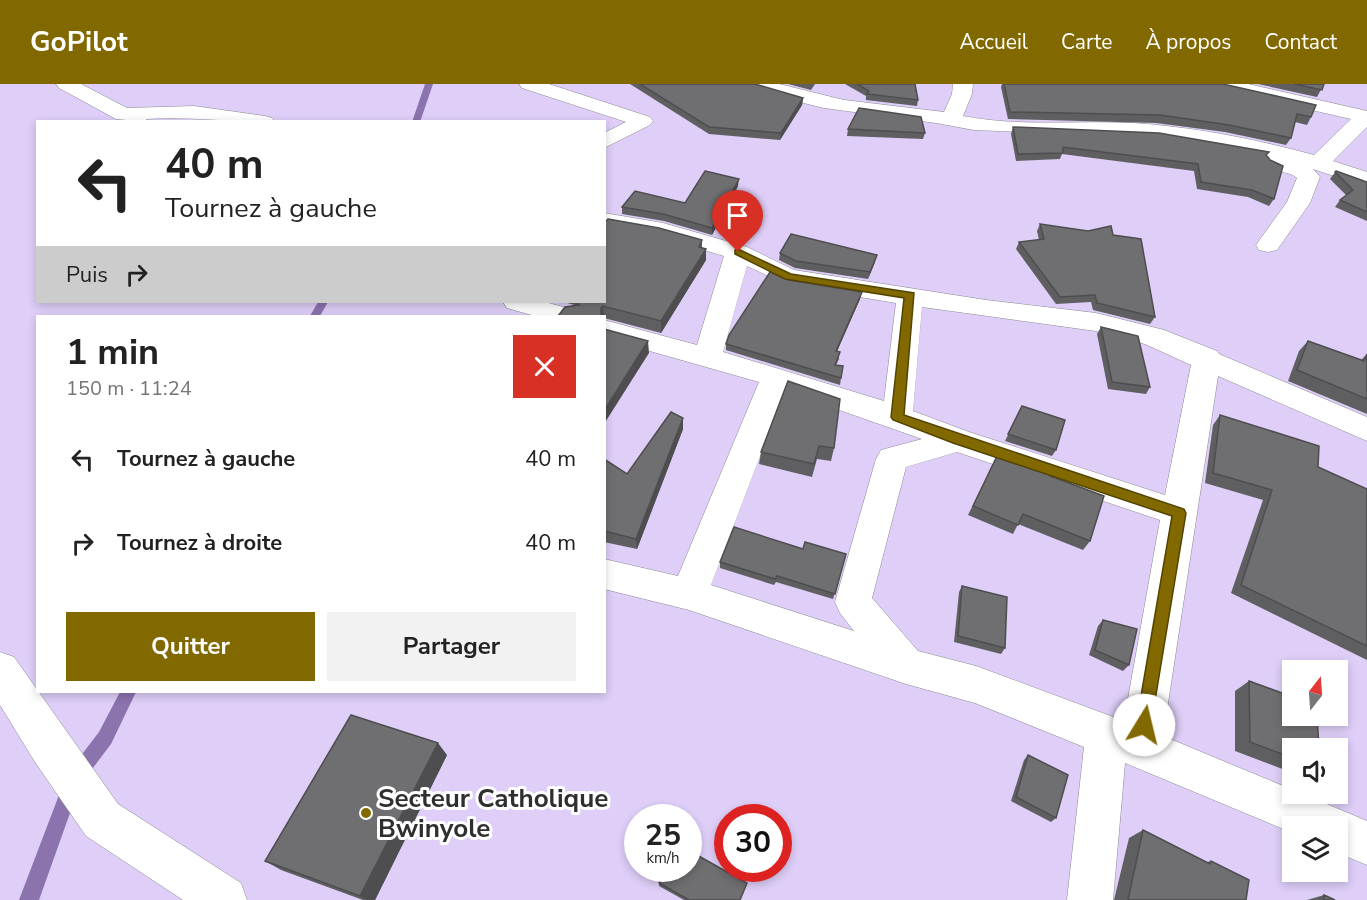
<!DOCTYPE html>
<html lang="fr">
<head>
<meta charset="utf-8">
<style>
	body { margin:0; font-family:"Nunito Sans",sans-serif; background:#f2f2f2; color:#222; height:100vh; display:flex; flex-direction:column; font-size:22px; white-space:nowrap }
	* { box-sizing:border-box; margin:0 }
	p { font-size:20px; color:#767676 }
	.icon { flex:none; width:33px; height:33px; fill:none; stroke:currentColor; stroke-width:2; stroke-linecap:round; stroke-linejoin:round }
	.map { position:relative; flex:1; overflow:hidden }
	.side { position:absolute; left:36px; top:231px; width:570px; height:378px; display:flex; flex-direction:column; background:#fff; border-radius:0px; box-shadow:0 3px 9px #0003 }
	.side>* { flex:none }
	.guide { position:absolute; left:36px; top:36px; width:570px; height:183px; border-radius:0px; box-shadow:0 3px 9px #0003; background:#fff; color:#222; overflow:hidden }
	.needle { width:39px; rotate:17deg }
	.tools { position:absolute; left:1282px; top:576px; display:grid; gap:12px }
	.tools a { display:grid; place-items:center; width:66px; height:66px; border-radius:0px; background:#fff; box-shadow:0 3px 9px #0003; font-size:30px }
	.speed { position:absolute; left:624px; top:720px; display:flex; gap:12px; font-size:30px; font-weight:700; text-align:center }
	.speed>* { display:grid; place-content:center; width:78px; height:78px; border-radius:50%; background:#fff; box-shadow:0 3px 9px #0003; line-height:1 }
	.speed small { font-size:15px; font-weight:400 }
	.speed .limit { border:9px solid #d22; background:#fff; color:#111 }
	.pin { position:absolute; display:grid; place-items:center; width:51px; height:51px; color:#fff; margin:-62px -26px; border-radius:50% 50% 50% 0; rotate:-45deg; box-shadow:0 0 6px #0007 }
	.pin .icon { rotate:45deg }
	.me { position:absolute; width:66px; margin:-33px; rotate:9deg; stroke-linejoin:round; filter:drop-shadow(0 0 4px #0008) }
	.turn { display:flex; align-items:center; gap:21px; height:126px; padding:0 30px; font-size:27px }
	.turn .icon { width:78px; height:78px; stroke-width:2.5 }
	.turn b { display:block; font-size:42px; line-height:51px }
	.then { display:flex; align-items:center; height:57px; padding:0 30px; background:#0003; gap:12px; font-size:22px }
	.round { display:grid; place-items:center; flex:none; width:63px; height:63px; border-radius:0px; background:#f2f2f2 }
	.head { display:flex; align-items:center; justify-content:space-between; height:102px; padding:0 30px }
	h1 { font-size:36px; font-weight:700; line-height:45px }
	.primary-button { display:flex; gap:12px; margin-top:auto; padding:12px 30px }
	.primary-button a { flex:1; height:69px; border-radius:0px; background:#816900; color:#fff; font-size:24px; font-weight:700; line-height:69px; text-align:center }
	.primary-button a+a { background:#f2f2f2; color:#222 }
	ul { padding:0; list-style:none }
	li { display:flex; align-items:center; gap:18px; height:84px; padding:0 30px }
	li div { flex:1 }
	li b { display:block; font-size:22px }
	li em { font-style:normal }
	header { display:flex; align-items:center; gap:36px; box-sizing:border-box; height:84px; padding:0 30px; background:#816900; color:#fff }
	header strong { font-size:28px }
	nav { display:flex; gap:33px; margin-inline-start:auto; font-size:21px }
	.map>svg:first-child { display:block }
</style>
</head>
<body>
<header>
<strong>GoPilot</strong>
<nav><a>Accueil</a><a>Carte</a><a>À propos</a><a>Contact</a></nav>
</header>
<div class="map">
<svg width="1367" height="816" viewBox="0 0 1367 816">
	<rect width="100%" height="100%" fill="#e5e3e7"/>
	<path fill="#decef8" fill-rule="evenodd" d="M0,0h1367v816h-1367zM38,38h566v180h-566zM38,232h566v376h-566zM1293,586h45v46h-45zM1293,664h45v46h-45zM638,734h50v50h-50zM728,734h50v50h-50zM1293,742h45v46h-45z"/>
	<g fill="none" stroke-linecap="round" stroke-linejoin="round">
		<g fill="#8b73ad" fill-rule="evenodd">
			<polygon points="425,0 433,0 420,38 412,38"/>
			<polygon points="318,218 328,218 320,232 310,232"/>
			<polygon points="120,608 136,608 111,660 80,701 39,816 19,816 67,690 99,648"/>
		</g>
		<g stroke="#8c8a8e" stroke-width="1">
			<g id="minor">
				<path d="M56,0h25l46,24 67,-2 71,10 7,2 3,4c-43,0 -86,-6 -129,-3l2,3 -32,-3 -57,-31z"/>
				<polygon points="519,0 549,0 650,33 653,37 650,41 604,64 604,49 626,38 522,4"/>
				<path d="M751,0h28l65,16 100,12 8,-18 1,-10h20l-1,10 -9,22c55,11 114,4 170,7 61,4 122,16 181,32l37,-36 -135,-31 -3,-4h35l119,27v16l-34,34 34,11v15l-54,-18 7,8 -10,26 -33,47 -9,2 -9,-2 -3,-5 31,-43 10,-24c-9,-8 -26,-5 -33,-16l6,-5 -114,-20 -182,-7 -38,-7 -112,-15 -49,-12 -21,-8z"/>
				<path d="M604,129l59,10 84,24 47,23 192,30 110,13 68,17 53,21 2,3 148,63v24l-149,-65 -55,360 130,54v4h10l64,27v44l-29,-12v-27h-45v7l-168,-70 -12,137h-46l17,-153 -109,-44 -69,-19 -217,-74 -85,-21v-30l74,17 81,-194 -155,-44v-18l93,25 27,-89 -64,-19 -56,-10zM747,182l41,19 108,18 -12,98 -161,-49zM922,223l174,24 49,13 46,21 -26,130 -196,-63 -56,-21zM785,307l137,48 -41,11 -5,9 -41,143 5,11 14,18 -143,-46zM957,368l203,68 -36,201 -148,-55 -58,-15 -46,-53 34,-131z"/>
				<polygon points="503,218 545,218 574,226 578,232 535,232 507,224"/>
				<polygon points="0,568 14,573 118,720 241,799 247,816 183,816 86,752 35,678 0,621"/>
			</g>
		</g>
		<use href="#minor" fill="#fff" fill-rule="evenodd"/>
	</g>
	<g fill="#5f5f61">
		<polygon points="630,0 755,0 803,14 802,21 780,56 709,50"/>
		<polygon points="788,0 815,0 811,6"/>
		<polygon points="845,0 915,0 918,16 917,22 866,16 866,12"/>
		<polygon points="1002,0 1223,0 1311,33 1307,41 1295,38 1291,54 1286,61 1225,48 1156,39 1008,35 1001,3"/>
		<polygon points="1258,0 1324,0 1317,13"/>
		<polygon points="1013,43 1266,72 1274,115 1269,122 1248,113 1197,105 1194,87 1062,70 1060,75 1016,77 1011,50"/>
		<polygon points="848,45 925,49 923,55 847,52"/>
		<polygon points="1336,87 1367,98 1367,137 1335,123 1340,116 1346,111 1330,95"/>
		<polygon points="738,102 712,151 664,137 622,130 622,123 685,119"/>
		<polygon points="1040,140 1113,151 1155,233 1150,240 1093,226 1091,218 1056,220 1016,165 1019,158 1039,156 1037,147"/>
		<polygon points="702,156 702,164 706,165 706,176 661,249 604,234 604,232 558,232 574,221 564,218 604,218"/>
		<polygon points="780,169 875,178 868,195 795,184 779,176"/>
		<polygon points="789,196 860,215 837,267 839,275 836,281 841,294 840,301 726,266 726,260"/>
		<polygon points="1101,243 1150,303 1146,310 1108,305 1097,250"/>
		<polygon points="1308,257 1361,276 1367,270 1367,330 1288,297 1299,267"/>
		<polygon points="788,297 834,364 831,377 817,375 812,393 759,380 761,368"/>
		<polygon points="1022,322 1056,366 1052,372 1005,357"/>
		<polygon points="1220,331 1318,383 1367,405 1367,576 1231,509 1263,416 1205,399 1213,341"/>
		<polygon points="683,345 637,465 604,458 604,375 627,390"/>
		<polygon points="997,372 1050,392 1090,457 1083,466 1018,440 1013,450 968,431"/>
		<polygon points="803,465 846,470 833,515 776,498 774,501 720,484 720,478"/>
		<polygon points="962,502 1005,564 1001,570 954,558 959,508"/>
		<polygon points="1103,536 1129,581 1123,587 1089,571 1098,542"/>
		<polygon points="1249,597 1293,664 1293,689 1235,667 1235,607"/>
		<polygon points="447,671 375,816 363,816 281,786 265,777"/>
		<polygon points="1028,671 1056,734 1051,738 1011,717 1024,676"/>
		<polygon points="1143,746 1207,778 1211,777 1246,816 1114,816 1129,754"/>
		<polygon points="659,799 740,816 684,816 659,802"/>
		<polygon points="1324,811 1335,816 1307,816"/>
	</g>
	<g fill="#4e4d4f">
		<polygon points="803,14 802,21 780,56 781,49"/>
		<polygon points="739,95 738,102 712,151 712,144"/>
		<polygon points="706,165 706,176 661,249 661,237"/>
		<polygon points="877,171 875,178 868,195 870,188"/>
		<polygon points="862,208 860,215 834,274 836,267"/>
		<polygon points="603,222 604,232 601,232 601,224"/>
		<polygon points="648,257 649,269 604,340 604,327"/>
		<polygon points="683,334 683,345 637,465 636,455"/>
		<polygon points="438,659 447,671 375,816 367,816 360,812"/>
	</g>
	<g fill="#6f6e71" stroke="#4e4d4f" stroke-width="1.5">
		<polygon points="640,0 755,0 803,14 781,49 709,43"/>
		<polygon points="857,0 915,0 918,16 867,10 869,7"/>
		<polygon points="1004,0 1223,0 1316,21 1311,33 1297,30 1291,54 1229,41 1160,31 1010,28"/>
		<polygon points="1294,0 1324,0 1322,6"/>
		<polygon points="859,24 921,33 925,49 848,45"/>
		<polygon points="1013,43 1159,49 1269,68 1266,71 1270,76 1283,82 1274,115 1252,106 1201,98 1198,80 1063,63 1063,69 1018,70"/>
		<polygon points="705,87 739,95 712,144 663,130 622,123 635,107 685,119"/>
		<polygon points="1336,87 1367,98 1367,128 1340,116 1353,106 1335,88"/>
		<polygon points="608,135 659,144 702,156 699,163 706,165 661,237 603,222 601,224 601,232 558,232 565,223 579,221 577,218 604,218 604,139"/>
		<polygon points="1040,140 1088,147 1111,142 1113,151 1141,155 1155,233 1097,219 1095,211 1060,213 1019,158 1044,155"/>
		<polygon points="791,150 877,171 870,188 796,177 780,169"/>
		<polygon points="770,188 789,196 862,208 836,267 840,268 835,281 843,282 841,294 726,260 729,251"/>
		<polygon points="1101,243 1138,252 1150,303 1112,298"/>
		<polygon points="604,245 648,257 604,327"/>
		<polygon points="1308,257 1364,277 1367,270 1367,315 1297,286"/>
		<polygon points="788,297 840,315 834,364 819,362 814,380 761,368"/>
		<polygon points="1022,322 1065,336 1056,366 1008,350"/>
		<polygon points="671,328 683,334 636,455 604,447 604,375 627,390"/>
		<polygon points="1220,331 1319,362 1318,383 1367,405 1367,562 1241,501 1272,406 1213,389"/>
		<polygon points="997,372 1050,390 1050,392 1104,412 1090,457 1023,430 1018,441 973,422"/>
		<polygon points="734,443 803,465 805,458 846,470 835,510 777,492 775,495 720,478"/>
		<polygon points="962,502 1007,513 1005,564 958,552"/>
		<polygon points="1103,536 1137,545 1129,581 1095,566"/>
		<polygon points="1249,597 1293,613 1293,632 1317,632 1319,664 1293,664 1293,674 1250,658"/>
		<polygon points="351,631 438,659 360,812 265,777"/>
		<polygon points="1028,671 1068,691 1056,734 1016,713"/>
		<polygon points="1143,746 1210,780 1211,777 1249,796 1246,816 1128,816"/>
		<polygon points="688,766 747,799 740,816 689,816 659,799 666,784 688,784"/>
		<polygon points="1324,811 1335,816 1324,816"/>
	</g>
	<polygon fill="#816900" stroke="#544400" stroke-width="1.5" points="738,165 791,190 914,209 904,331 1184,425 1186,429 1150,647 1144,649 1138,647 1136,641 1172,432 953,359 893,336 891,333 904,214 785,195 735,170 735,166"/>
	<circle fill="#816900" stroke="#fff" stroke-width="2" cx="366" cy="729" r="6"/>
	<g text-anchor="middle" stroke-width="6" stroke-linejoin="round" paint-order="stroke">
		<g font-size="26" font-weight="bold" fill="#2f2f30" stroke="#fff" text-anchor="start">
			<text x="378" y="723">Secteur Catholique<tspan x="378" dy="30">Bwinyole</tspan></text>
		</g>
	</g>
</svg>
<div class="tools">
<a><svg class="needle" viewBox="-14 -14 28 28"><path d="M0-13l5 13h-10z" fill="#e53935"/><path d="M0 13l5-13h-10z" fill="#767676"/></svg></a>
<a><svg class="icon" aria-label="sound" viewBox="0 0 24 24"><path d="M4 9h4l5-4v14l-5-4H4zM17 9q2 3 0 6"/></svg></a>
<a><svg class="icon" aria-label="layers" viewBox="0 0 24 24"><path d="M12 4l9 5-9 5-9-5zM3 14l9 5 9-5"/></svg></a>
</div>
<div class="speed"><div>25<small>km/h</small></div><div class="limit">30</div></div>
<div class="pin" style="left:738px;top:168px;background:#d93025"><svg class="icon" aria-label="arrive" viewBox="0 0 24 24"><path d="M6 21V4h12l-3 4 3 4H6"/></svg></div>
<svg class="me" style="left:1144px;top:641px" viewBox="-20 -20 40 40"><circle r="19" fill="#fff"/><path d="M0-13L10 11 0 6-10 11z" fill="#816900"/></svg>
<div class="guide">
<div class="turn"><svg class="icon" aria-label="left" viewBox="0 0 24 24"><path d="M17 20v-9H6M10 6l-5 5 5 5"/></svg><div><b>40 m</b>Tournez à gauche</div></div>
<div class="then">Puis<svg class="icon" aria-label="right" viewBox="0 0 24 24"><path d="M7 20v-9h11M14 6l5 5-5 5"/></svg></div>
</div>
<section class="side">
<div class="head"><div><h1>1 min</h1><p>150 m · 11:24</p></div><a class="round" style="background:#d93025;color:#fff"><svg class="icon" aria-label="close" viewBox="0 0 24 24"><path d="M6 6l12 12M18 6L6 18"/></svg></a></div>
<ul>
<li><svg class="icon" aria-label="left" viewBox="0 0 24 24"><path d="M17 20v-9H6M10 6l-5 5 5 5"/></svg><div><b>Tournez à gauche</b></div><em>40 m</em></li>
<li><svg class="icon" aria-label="right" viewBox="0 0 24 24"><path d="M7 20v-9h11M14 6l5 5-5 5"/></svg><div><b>Tournez à droite</b></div><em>40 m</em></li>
</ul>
<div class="primary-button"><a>Quitter</a><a>Partager</a></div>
</section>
</div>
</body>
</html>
